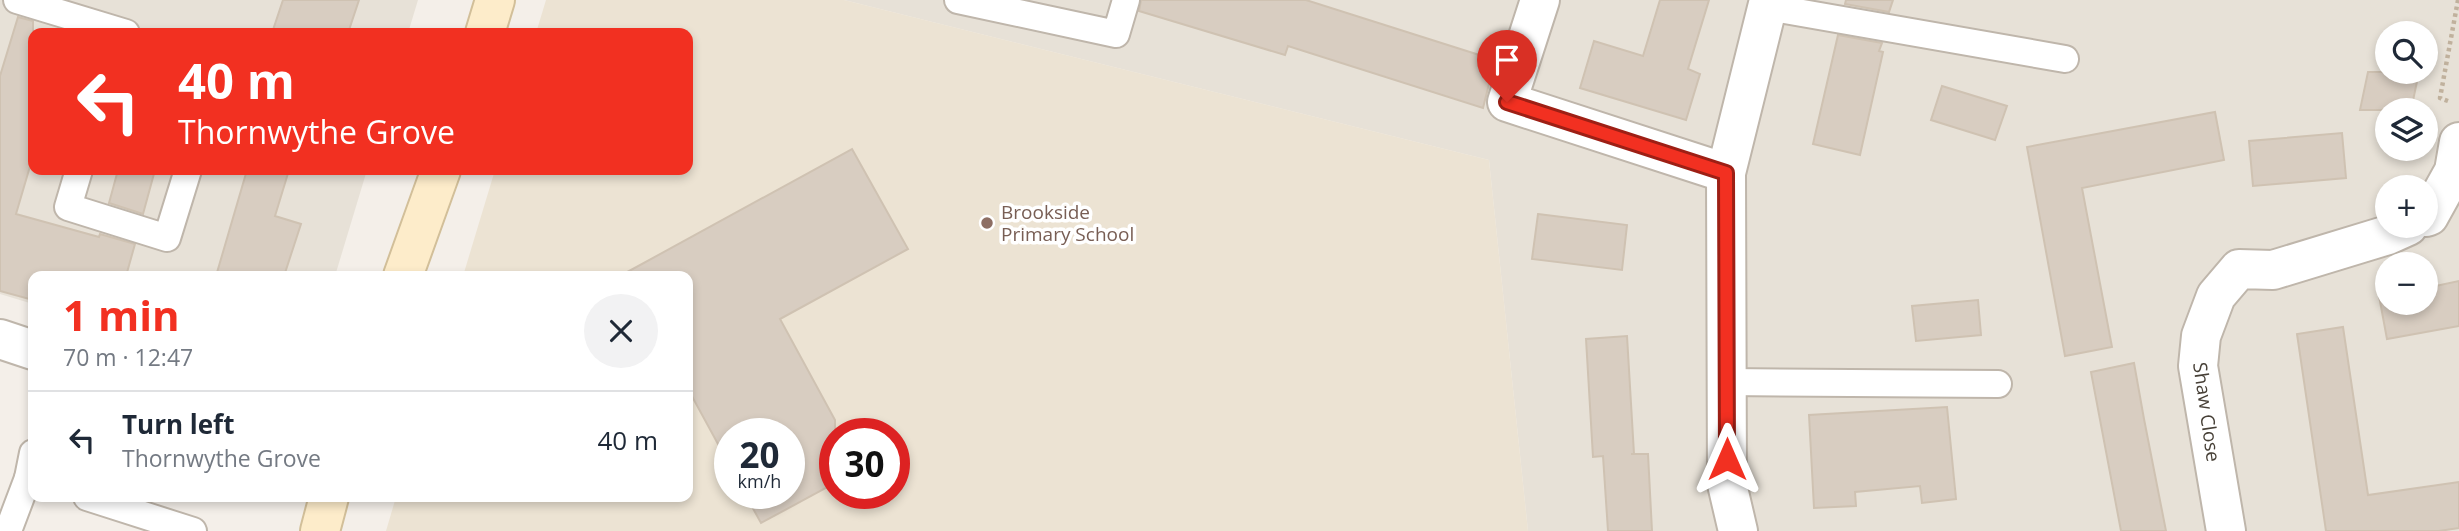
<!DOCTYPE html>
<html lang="en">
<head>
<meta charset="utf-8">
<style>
	body { margin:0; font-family:"Open Sans",sans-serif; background:#f2f2f3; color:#1f2937; height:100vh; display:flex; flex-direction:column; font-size:26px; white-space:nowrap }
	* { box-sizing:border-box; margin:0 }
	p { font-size:23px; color:#747a83 }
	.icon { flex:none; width:38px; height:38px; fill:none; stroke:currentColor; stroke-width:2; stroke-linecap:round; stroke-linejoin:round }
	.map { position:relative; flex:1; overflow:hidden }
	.sheet { position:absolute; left:28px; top:271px; width:665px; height:231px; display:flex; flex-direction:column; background:#fff; border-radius:14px; box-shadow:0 4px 10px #0003 }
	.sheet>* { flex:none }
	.top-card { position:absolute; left:28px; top:28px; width:665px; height:147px; border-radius:14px; box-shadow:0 4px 10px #0003; background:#f23021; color:#fff; overflow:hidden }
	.tools { position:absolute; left:2375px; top:21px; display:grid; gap:14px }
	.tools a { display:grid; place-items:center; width:63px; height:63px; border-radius:50%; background:#fff; box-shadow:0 4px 10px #0003; font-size:35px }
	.speed { position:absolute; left:714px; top:418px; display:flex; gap:14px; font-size:35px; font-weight:700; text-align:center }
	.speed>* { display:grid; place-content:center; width:91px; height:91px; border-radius:50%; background:#fff; box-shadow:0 4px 10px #0003; line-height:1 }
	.speed small { font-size:18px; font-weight:400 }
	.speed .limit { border:10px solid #d22; background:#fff; color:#111 }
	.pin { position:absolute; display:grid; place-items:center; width:60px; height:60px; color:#fff; margin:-72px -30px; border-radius:50% 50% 50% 0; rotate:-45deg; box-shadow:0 0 7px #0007 }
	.pin .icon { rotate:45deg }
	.me { position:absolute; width:77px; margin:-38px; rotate:0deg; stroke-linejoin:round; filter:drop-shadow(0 0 5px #0008) }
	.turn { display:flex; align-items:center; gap:24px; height:147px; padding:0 35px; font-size:32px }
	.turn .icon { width:91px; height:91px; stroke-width:2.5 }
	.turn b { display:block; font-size:49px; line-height:60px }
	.round { display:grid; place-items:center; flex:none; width:74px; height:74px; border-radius:37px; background:#f2f2f3 }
	.overview { display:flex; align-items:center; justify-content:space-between; height:119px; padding:0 35px }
	h1 { font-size:42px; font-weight:700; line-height:52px; color:#f23021 }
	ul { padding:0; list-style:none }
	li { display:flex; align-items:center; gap:21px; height:98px; padding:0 35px; border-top:2px solid #e0e1e3 }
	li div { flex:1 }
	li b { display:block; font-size:26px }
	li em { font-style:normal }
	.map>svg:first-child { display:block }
</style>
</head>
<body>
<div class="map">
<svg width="2459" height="531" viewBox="0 0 2459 531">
	<rect width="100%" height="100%" fill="#f4efe9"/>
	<g fill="#e7e1d7" fill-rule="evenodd">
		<polygon points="0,0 418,0 408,33 33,33 33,170 367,170 335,276 33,276 33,304 0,294"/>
		<path d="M844,0h1615v531h-931l-39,-371zM2387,33h39v39h-39zM2387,110h39v39h-39zM2387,187h39v39h-39zM2387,264h39v39h-39z"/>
	</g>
	<path fill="#ece3d3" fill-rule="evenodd" d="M546,0h298l645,160 39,371h-1142l10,-34h292v-221h-225l32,-106h193v-137h-152zM730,434h59v60h-59zM835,434h59v60h-59z"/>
	<g fill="#d8cdc1" stroke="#cfc2b2" stroke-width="2">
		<polygon points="283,0 359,0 348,33 272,33"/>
		<polygon points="1141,0 1306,0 1495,60 1483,108 1288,46 1285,55 1139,11"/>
		<polygon points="1660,0 1709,0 1688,69 1700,74 1686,120 1580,88 1594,41 1643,56"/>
		<polygon points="1846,0 1893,0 1889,12 1845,4"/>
		<polygon points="18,17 33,21 33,156 16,214 99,237 100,234 135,244 126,276 33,276 33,300 0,291 0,76"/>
		<polygon points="1838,35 1882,43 1879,51 1883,52 1860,155 1813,144"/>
		<polygon points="2368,72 2419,72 2411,110 2360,110"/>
		<polygon points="1942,86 2007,106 1995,140 1931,120"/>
		<polygon points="2215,112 2224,160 2082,188 2112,347 2065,356 2027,147"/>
		<polygon points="2342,133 2346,178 2253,186 2249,141"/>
		<polygon points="852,149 908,249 780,319 835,420 835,483 761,523 745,494 789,494 789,434 730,434 730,466 688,389 688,276 620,276"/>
		<polygon points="118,170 155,170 143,214 109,203"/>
		<polygon points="247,170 289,170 275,216 301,224 284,276 216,276"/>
		<polygon points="1538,214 1627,225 1622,270 1532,259"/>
		<polygon points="2459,281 2459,326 2387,339 2379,296 2387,294 2387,303 2426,303 2426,288"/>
		<polygon points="1978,300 1981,335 1916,341 1912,306"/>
		<polygon points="2343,327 2368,495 2459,482 2459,528 2439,531 2326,531 2297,334"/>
		<polygon points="1627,336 1634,454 1631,454 1648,454 1652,531 1608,531 1603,456 1593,457 1586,339"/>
		<polygon points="2134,363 2144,419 2166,531 2121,531 2091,372"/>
		<polygon points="1947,407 1956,499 1922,503 1920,486 1855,492 1856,506 1814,508 1809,415"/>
	</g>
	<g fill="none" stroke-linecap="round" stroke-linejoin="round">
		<g stroke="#bfb6ab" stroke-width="30">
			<g id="lane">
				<polyline points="17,0 126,33"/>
				<polyline points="958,0 1116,34 1126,0"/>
				<polyline points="1768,7 2065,59"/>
				<polyline points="79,170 68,207 167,238 188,170"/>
				<polyline points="1726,382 1998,384"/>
				<polyline points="33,453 28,478 33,480"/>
				<polyline points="87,497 193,531"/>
				<polyline points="8,531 28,478"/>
			</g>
		</g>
		<g stroke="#bfb6ab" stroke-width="42">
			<g id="street">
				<polyline points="1540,0 1507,102 1726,173"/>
				<polyline points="2426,217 2429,216 2454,171 2459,142"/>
				<polyline points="0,339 33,350"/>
				<polyline points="1738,531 1727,484 1726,173 1769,0"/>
				<polyline points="2226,531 2198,366 2201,336 2216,296 2239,269 2273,270 2388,235 2408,226"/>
			</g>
		</g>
		<g stroke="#d2bf99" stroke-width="42">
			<g id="secondary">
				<polyline points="485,33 495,0"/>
				<polyline points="403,276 441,170"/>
				<polyline points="320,531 329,497"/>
			</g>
		</g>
		<polyline stroke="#c0b19d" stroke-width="4.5" stroke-dasharray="3.5 3.5" stroke-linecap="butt" points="2448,101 2440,98 2458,0"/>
		<use href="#lane" stroke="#fff" stroke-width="26"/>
		<use href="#street" stroke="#fff" stroke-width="38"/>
		<use href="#secondary" stroke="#fdecca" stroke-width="38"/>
	</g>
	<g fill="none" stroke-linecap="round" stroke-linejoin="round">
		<g stroke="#9d1f15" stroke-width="18">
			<polyline id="route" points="1507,102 1726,173 1727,459"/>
		</g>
		<use href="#route" stroke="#f23021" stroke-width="12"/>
	</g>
	<circle fill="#8d6e63" stroke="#fff" stroke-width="2.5" cx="987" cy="223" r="7"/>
	<g text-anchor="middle" stroke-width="7" stroke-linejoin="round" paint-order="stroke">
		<g font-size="19" fill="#785e54" stroke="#fff" text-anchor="start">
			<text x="1001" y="219">Brookside<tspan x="1001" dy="22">Primary School</tspan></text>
		</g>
		<g font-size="19" fill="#474037" stroke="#fff">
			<text transform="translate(2207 412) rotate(82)" y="7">Shaw Close</text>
		</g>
	</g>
</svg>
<div class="tools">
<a><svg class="icon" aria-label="search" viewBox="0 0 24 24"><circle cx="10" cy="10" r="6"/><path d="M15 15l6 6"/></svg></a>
<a><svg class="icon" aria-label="layers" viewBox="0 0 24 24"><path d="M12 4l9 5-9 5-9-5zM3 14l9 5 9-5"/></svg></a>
<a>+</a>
<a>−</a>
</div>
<div class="speed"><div>20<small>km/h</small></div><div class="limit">30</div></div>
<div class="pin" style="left:1507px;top:102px;background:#d93025"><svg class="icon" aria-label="arrive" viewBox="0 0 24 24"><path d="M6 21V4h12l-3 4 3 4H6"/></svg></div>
<svg class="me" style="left:1727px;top:459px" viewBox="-20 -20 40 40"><path d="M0-17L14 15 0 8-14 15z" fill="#f23021" stroke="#fff" stroke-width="4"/></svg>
<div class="top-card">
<div class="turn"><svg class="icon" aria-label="left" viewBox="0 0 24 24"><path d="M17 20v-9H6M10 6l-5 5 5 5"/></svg><div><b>40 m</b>Thornwythe Grove</div></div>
</div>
<section class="sheet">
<div class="overview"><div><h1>1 min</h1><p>70 m · 12:47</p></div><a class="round"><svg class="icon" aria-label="close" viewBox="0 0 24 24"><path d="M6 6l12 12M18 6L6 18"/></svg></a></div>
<ul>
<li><svg class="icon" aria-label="left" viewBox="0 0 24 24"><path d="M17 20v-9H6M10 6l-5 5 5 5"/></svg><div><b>Turn left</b><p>Thornwythe Grove</p></div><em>40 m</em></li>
</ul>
</section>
</div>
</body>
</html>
